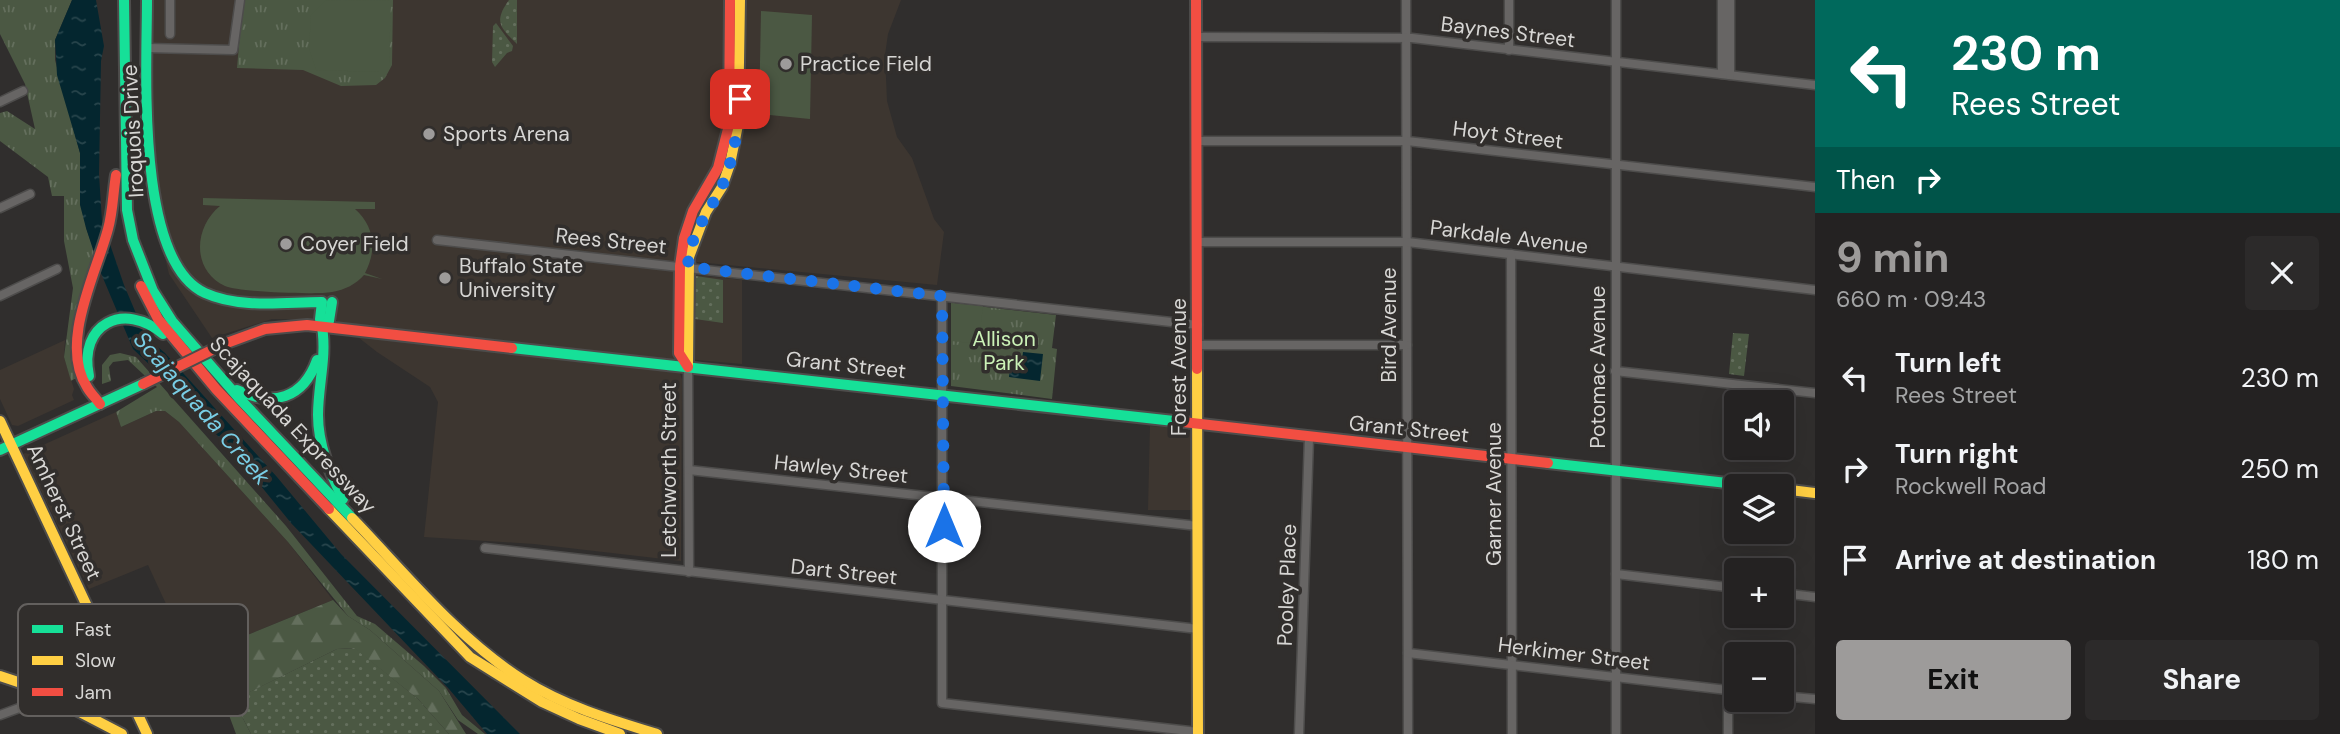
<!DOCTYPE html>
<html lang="en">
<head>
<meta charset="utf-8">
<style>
	body { margin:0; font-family:"DM Sans",sans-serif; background:#2c2a2a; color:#f1f3f6; height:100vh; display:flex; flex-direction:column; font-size:26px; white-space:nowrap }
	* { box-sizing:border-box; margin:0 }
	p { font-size:23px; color:#a3a4a5 }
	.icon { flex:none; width:38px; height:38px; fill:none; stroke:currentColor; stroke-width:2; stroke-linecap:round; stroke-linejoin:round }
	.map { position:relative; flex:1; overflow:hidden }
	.panel { display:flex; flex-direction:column; background:#242222; width:525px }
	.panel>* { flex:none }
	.banner { background:#00695c; color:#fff; overflow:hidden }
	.controls { position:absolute; left:1724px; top:390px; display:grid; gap:14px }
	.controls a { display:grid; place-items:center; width:70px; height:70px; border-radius:7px; background:#242222; box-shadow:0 7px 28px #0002,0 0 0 2px #413f40; font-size:35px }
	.pin { position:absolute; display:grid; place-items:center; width:60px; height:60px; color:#fff; margin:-30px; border-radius:14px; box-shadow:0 4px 10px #0006 }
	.me { position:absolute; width:77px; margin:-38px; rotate:0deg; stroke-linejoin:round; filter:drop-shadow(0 0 5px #0008) }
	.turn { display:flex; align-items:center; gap:24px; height:147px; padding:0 21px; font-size:32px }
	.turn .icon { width:91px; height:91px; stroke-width:2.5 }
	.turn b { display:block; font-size:49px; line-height:60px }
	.then { display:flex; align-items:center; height:66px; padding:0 21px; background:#0003; gap:14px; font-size:26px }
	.round { display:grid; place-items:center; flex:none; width:74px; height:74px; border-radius:7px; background:#2c2a2a }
	.headline { display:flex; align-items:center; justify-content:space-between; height:119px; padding:0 21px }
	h1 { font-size:42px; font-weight:700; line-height:52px; color:#9d9b9a }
	.action { display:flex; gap:14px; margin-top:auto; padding:14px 21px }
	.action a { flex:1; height:80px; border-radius:7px; background:#9d9b9a; color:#111; font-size:28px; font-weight:700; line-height:80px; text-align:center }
	.action a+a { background:#2c2a2a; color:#f1f3f6 }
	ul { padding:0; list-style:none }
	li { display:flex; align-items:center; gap:21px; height:91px; padding:0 21px }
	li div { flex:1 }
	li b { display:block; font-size:26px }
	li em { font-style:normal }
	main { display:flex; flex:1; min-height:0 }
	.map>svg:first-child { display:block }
</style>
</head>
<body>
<main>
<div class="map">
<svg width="1815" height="734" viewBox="0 0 1815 734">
	<defs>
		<pattern id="grass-dots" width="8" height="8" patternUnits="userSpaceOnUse" patternTransform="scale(1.75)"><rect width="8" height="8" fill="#4b5843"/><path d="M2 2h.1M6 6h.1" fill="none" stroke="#646f5d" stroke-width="1.8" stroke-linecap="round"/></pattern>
		<pattern id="forest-firs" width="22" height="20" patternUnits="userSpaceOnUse" patternTransform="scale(1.75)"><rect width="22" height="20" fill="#4b5843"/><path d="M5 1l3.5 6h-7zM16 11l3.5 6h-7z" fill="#646f5d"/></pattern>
		<pattern id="park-tufts" width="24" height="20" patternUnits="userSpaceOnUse" patternTransform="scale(1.75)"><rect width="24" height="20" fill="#4b5843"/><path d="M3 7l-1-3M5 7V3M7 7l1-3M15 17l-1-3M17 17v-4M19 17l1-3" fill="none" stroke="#646f5d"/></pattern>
		<pattern id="water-ripples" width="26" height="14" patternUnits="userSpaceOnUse" patternTransform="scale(1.75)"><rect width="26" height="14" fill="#04262f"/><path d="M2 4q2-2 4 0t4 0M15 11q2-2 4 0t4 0" fill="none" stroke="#28454c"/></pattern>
	</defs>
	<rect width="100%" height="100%" fill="#302e2d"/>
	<g fill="#3d3630">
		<polygon points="141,0 901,0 888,34 885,55 887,101 897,137 912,158 934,219 944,232 937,285 697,262 697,275 742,280 742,364 674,358 682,379 681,561 534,544 424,537 438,402 430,387 377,352 336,320 272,319 212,338 169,274 147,184"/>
		<polygon points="65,340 64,357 74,389 72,395 74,400 18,426 12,425 0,399 0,370"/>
		<polygon points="156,411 165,411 179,422 288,542 333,600 191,658 148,565 89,589 23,454 116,412 121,427"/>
		<polygon points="1150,426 1188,429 1191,435 1191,510 1148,510"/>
	</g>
	<g fill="url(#grass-dots)">
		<path d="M509,0h8v44c-18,-17 -23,-23 -8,-44z"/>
		<polygon points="496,23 513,46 512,51 507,53 495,67 492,62 493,26"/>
		<polygon points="696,276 723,280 723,323 695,319"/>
		<polygon points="1733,333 1749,334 1744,376 1729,374"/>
		<polygon points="355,648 418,699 449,734 251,734 238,709 239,697 337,649"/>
	</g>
	<polygon fill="url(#forest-firs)" points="333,600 348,616 370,630 439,691 466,734 449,734 418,699 354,648 337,649 240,697 238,709 251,734 236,734 219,688 208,692 191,658"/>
	<g fill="url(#park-tufts)">
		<polygon points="0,0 72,0 55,40 55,60 80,153 86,228 95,253 70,344 71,361 76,378 71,381 64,357 73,288 64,241 64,196 52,196 48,177 0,141 0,113 7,111 35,129 25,84 0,34"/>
		<polygon points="243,0 393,0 392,65 385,78 376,85 341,86 303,70 237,68"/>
		<polygon points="951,303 1056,315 1052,348 1057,349 1052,399 951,386"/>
		<polygon points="120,353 136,357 286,526 357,616 375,624 424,666 446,688 462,715 485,734 478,734 458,720 439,691 370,630 348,616 288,542 179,422 165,411 156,411 121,427 116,412 157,387 128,360 113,362 109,367 111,381 102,384 102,365 110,355"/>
	</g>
	<g fill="#4b5843">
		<polygon points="326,0 391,1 389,63 379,72 316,70 309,49 311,15"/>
		<polygon points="761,11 812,15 810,119 759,114"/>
		<path d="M203,198l172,4v7h-20c20,18 22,41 10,64l17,6 -18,-4c-8,9 -19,15 -32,17 -17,3 -93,0 -107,-6 -34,-16 -31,-59 -5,-80l-17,-1z"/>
		<polygon points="951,303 983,306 980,331 973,330 972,343 951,341"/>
	</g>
	<g fill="url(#water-ripples)">
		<polygon points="72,0 96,0 104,46 101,61 99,174 102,221 124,285 146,337 165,353 277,477 341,554 520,734 487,734 449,689 291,523 238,458 170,384 133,349 100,271 86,228 80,205 80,153 57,75 55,40"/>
		<polygon points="1023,352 1043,354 1040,381 1009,377 1010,367 1021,368"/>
	</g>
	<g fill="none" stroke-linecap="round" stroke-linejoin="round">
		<g stroke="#4d4c4b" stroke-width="11">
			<g id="street">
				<polyline points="1406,0 1408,734"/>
				<polyline points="1722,0 1722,74"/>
				<polyline points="170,34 170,0"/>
				<polyline points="1196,37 1412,38 1815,85"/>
				<polyline points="148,48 233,50 240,0"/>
				<polyline points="1509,50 1509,0"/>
				<polyline points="1730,75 1730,0"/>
				<polyline points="0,102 23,91"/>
				<polyline points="1197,141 1407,141 1815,187"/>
				<polyline points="0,208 30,194"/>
				<polyline points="437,240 1198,325"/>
				<polyline points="1197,242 1407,242 1815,290"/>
				<polyline points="1511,254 1512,734"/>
				<polyline points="0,296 57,269"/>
				<polyline points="942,296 942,703 1198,732"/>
				<polyline points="1198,345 1407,345"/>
				<polyline points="688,367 689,572"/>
				<polyline points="1615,371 1815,393"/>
				<polyline points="689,470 1198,526"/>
				<polyline points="485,548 1198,629"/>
				<polyline points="1616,574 1736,588"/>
				<polyline points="1782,593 1815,597"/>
				<polyline points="1408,653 1736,691"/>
				<polyline points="1782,696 1815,699"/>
				<polyline points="0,715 49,697"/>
				<polyline points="1299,734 1309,438"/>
				<polyline points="1616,734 1616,0"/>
				<polyline points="1728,734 1728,690"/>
			</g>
		</g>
		<g stroke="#4d4c4b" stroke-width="14">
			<g id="fast">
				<polyline points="124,0 127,210 133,240 153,291 172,321 238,397 352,518"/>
				<path d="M147,0c0,67 -12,261 58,293 35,16 80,9 117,9l-2,17 2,8"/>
				<polyline points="322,327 329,321 332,302"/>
				<path d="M322,327c5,30 -4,58 -4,88 0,30 12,58 25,84"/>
				<polyline points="512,348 1183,422"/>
				<path d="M89,376c-11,-52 35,-75 74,-42"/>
				<path d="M237,390c36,17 66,9 80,-30"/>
				<polyline points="0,450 143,384"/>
				<polyline points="1548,463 1754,486"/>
			</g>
		</g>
		<g stroke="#4d4c4b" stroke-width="14">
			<g id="slow">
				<polyline points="688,365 689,257 706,212 722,187 730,164 738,125 740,0"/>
				<polyline points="1197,369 1198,734"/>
				<polyline points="0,421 147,734"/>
				<polyline points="1782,489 1815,493"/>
				<polyline points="329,509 470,657 542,702 579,719 620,734"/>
				<path d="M352,518c54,56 105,120 171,162 41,26 88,40 134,54"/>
				<polyline points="0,676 30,686 122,734"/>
			</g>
		</g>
		<g stroke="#4d4c4b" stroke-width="14">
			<g id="jam">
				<polyline points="1196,0 1197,369"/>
				<polyline points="141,286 158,319 216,389 329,509"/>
				<polyline points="224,344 265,329 307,325 512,348"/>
				<polyline points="688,367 679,353 680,266 684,238 693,211 718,168 729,125 730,0"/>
				<path d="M100,404c-4,-6 -10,-11 -13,-17 -28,-44 9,-113 21,-158 5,-18 5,-36 8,-54"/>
				<polyline points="1183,422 1548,463"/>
			</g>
		</g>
		<use href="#street" stroke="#676564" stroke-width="8"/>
		<use href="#fast" stroke="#16e098" stroke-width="10"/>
		<use href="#slow" stroke="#ffcf43" stroke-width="10"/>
		<use href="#jam" stroke="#f24e42" stroke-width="10"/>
		<g stroke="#4d4c4b" stroke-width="14" stroke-linecap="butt">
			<polyline id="jam-bridge" points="143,384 224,344"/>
		</g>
		<use href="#jam-bridge" stroke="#f24e42" stroke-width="10"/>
	</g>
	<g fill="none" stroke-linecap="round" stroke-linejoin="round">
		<path stroke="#1a73e8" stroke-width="12" stroke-dasharray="0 21.6" d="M740,99c-2,29 -6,60 -18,87 -13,27 -33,48 -34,81l254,29 2,230"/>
	</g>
	<g fill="#9d9b9a" stroke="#312e2c" stroke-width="2.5">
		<circle cx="786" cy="64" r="7"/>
		<circle cx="429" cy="134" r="7"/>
		<circle cx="286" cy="244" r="7"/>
		<circle cx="445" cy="278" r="7"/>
	</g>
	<g text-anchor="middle" stroke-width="7" stroke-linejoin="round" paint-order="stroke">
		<g font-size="21" fill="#d7d6d4" stroke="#312e2c">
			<text transform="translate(1508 32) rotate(7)" y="7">Baynes Street</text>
			<text transform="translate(133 131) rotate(-93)" y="7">Iroquois Drive</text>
			<text transform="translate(1508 135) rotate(7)" y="7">Hoyt Street</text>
			<text transform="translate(1509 237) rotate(7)" y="7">Parkdale Avenue</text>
			<text transform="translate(611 241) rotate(6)" y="7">Rees Street</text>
			<text transform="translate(1389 325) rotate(-90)" y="7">Bird Avenue</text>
			<text transform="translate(846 365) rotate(6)" y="7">Grant Street</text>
			<text transform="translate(1179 367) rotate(-90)" y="7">Forest Avenue</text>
			<text transform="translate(1598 367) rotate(-90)" y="7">Potomac Avenue</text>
			<text transform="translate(293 425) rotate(47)" y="7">Scajaquada Expressway</text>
			<text transform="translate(1409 429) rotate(6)" y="7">Grant Street</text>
			<text transform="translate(841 469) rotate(6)" y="7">Hawley Street</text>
			<text transform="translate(669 470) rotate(-90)" y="7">Letchworth Street</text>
			<text transform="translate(1494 494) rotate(-90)" y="7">Garner Avenue</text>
			<text transform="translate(64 512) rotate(65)" y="7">Amherst Street</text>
			<text transform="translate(844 572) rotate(6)" y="7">Dart Street</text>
			<text transform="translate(1287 585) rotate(-88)" y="7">Pooley Place</text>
			<text transform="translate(1574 654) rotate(7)" y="7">Herkimer Street</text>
		</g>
		<g font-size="21" fill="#d7d6d4" stroke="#312e2c" text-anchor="start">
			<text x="800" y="71">Practice Field</text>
			<text x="443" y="141">Sports Arena</text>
			<text x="300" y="251">Coyer Field</text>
			<text x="459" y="273">Buffalo State<tspan x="459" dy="24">University</tspan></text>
		</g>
		<g font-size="21" fill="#cbf2b7" stroke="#312e2c">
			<text x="1004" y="346">Allison<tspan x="1004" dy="24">Park</tspan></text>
		</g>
		<g font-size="23" font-style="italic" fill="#79cde5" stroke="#312e2c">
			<text transform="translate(202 408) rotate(49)" y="8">Scajaquada Creek</text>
		</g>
	</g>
	<rect x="18" y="604" width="230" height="112" rx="10" fill="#312e2c" stroke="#63605e" stroke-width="2"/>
	<rect x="32" y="625" width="31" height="8" fill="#16e098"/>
	<rect x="32" y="656" width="31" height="9" fill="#ffcf43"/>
	<rect x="32" y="688" width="31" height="8" fill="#f24e42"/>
	<g font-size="19" fill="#d7d6d4">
		<text x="75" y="636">Fast</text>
		<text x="75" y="667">Slow</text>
		<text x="75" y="699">Jam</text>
	</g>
</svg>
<div class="controls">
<a><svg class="icon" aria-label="sound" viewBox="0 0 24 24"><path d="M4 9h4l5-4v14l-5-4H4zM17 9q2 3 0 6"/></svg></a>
<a><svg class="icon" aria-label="layers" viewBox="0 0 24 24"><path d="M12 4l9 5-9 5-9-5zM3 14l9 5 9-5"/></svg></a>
<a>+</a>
<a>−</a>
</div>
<div class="pin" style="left:740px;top:99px;background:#d93025"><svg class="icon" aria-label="arrive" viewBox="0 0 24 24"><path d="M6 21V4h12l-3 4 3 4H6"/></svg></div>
<svg class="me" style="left:944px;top:526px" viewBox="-20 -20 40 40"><circle r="19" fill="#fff"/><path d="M0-13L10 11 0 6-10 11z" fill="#1a73e8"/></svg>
</div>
<section class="panel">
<div class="banner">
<div class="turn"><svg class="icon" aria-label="left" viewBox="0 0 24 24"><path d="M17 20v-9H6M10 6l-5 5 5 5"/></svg><div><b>230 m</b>Rees Street</div></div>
<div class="then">Then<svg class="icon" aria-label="right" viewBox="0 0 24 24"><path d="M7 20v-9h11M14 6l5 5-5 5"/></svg></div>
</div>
<div class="headline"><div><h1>9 min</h1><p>660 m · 09:43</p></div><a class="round"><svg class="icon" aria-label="close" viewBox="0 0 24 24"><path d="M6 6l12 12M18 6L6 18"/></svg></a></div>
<ul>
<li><svg class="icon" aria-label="left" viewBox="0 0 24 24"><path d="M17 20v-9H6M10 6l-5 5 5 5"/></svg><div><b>Turn left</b><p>Rees Street</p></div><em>230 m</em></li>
<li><svg class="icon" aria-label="right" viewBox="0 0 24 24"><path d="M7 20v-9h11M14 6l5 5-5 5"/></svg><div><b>Turn right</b><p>Rockwell Road</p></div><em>250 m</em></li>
<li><svg class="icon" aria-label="arrive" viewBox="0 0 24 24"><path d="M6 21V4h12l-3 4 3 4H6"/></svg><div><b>Arrive at destination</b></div><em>180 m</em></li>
</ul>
<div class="action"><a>Exit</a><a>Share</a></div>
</section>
</main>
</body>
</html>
